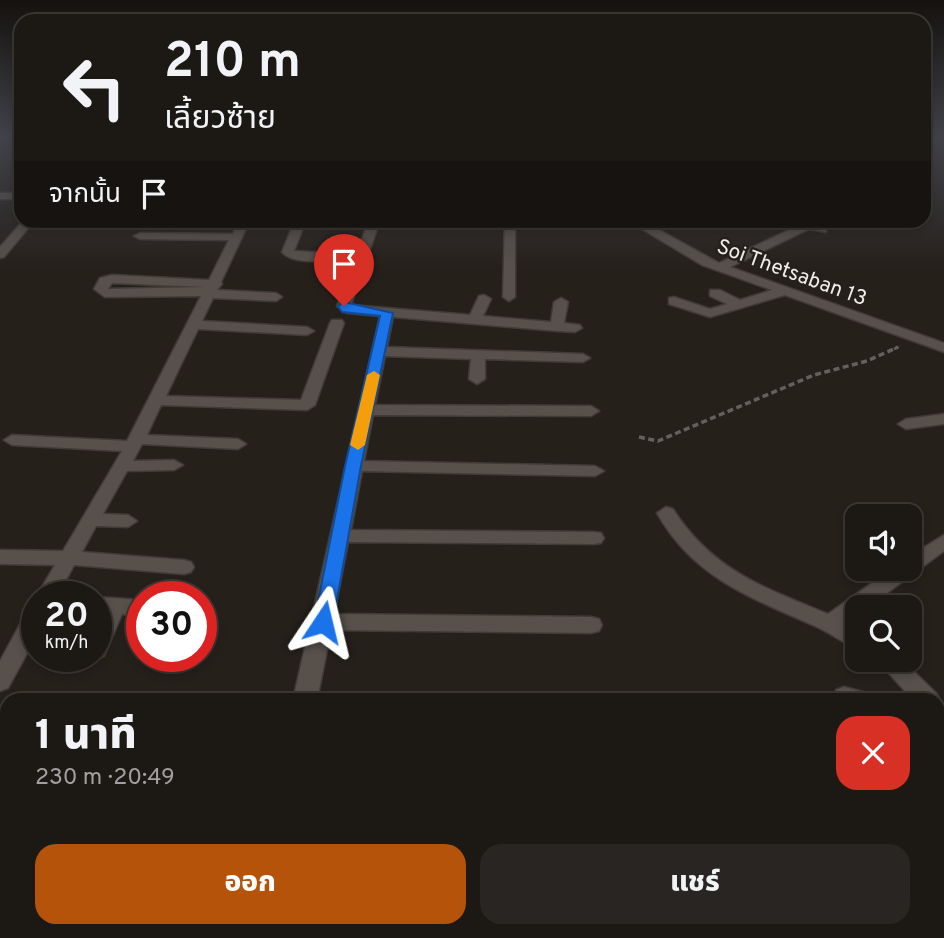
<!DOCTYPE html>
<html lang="th">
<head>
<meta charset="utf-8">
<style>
	body { margin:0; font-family:Overpass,"Noto Sans Thai",sans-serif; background:#292522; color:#f1f3f6; height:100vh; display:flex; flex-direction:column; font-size:26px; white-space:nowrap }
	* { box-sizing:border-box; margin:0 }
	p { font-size:23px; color:#a0a0a0 }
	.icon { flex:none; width:38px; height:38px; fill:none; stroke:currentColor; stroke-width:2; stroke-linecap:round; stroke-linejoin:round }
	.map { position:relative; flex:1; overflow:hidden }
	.details { position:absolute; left:0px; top:693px; width:945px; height:245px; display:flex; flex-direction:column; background:#1c1814; border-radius:21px 21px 0 0; box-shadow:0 4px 10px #0003,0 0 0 2px #3a3734 }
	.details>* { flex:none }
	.hud { position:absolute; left:14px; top:14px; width:917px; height:214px; border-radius:21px; box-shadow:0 4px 10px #0003,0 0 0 2px #3a3734; background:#1c1814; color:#f1f3f6; overflow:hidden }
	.fabs { position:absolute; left:845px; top:504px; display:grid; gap:14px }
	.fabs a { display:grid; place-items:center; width:77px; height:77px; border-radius:14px; background:#1c1814; box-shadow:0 4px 10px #0003,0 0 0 2px #3a3734; font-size:35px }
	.speed { position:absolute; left:21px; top:581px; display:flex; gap:14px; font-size:35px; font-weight:700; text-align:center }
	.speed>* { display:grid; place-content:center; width:91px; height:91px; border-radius:50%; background:#1c1814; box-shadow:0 4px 10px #0003,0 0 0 2px #3a3734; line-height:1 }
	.speed small { font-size:18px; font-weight:400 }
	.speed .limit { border:10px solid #d22; background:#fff; color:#111 }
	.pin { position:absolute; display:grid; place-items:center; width:60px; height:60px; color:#fff; margin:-72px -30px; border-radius:50% 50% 50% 0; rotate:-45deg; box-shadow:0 0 7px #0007 }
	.pin .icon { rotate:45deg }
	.me { position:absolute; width:77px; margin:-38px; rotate:10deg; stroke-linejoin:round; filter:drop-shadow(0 0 5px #0008) }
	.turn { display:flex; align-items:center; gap:24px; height:147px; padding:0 35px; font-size:32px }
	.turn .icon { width:91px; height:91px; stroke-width:2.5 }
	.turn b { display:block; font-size:49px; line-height:60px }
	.then { display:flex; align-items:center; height:66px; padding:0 35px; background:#0003; gap:14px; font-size:26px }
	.round { display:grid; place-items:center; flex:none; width:74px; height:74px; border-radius:21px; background:#292522 }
	.head { display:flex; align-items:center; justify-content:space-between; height:119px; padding:0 35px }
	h1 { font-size:42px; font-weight:800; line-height:52px }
	.primary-button { display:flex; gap:14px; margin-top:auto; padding:14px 35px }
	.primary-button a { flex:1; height:80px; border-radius:21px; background:#b45309; color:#fff; font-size:28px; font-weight:800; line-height:80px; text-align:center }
	.primary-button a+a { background:#292522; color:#f1f3f6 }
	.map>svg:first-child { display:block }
</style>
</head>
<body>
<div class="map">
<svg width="944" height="938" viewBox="0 0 944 938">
	<rect width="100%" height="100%" fill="#26201b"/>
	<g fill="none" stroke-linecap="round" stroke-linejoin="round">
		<g stroke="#403b38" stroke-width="3">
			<g id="minor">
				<rect x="0" y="193" width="21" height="6"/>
				<polygon points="24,220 35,220 4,257 0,258 0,247"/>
				<path d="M239,220h11l-29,62 1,2 -5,6 59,3 6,4 -6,4 -63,-3 -11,23 105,6 7,4 -7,4 -109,-6 -32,67 135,4 29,-77 2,-3h10l2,3 -29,82 -8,5 -146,-5 -14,30 91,4 8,5 -8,5 -96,-5 -9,17 41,-1 9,5 -9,5 -47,1 -24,43 25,1 9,6 -9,6 -32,-1 -14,26 102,8 7,2 3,5 -3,5 -7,2 -110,-9 -17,32h-20v2l-1,-2 19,-32 -55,-1v-14l63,1 59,-100 -110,-6 -8,-5 8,-5 115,6 74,-145 -96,1 -11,-8 6,-11 12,-3 97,5 20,-40 -89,-1 -6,-3 6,-3 93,1zM112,283l93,4 -97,2z"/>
				<path d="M295,220h11l-12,31 33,2 4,1v6c-13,2 -40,3 -49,-8z"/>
				<polygon points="369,220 380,220 351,305 470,315 479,296 484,295 491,299 483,316 551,322 554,302 561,298 568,302 564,323 580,325 582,328 575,332 557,331 393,317 387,347 583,354 590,358 583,362 485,359 485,379 477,384 469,379 471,359 385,356 375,405 591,406 599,411 591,416 373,415 364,461 595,466 604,471 595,476 362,471 351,530 594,532 601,533 604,538 601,543 594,544 348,542 334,614 591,617 599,619 602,625 599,631 591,633 331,630 317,700 293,700 380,316 347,313 337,306"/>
				<polygon points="505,220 515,220 515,297 509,301 503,297"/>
				<polygon points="627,220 641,220 719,263 804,223 826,228 826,232 809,229 730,267 944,343 944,352 785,295 710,317 669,304 669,298 674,297 710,309 727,304 710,296 710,290 720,290 740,300 772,290 702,265"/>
				<polygon points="944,414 944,424 906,429 898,424 906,419"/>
				<path d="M666,507l7,2c39,61 91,79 155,105l64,-45h18v-13l34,-21v16l-76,56h-10v8l-12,8 12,6v19c-14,-4 -26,-14 -39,-20 -66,-30 -124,-48 -162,-115z"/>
				<polygon points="96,597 142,600 142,616 122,614 104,656 96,659 89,656 96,656 96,624 101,613 96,613"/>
				<polygon points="37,606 37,635 8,688 0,691 0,661 29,608"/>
				<polygon points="877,660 902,660 936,693 940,700 939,702 944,704 944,730 938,728 938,700 913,700"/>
				<polygon points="844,687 867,693 871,700 834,700 836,690"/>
				<polygon points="944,774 944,796 938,797 938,775"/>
				<rect x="0" y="806" width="7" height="24"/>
				<polygon points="249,931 279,931 278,938 248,938"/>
				<polygon points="767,931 797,931 798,938 768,938"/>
			</g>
		</g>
		<polyline stroke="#65605b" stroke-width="2.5" stroke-dasharray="5 2.5" stroke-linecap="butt" points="894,349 901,346"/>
		<polyline stroke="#65605b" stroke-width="3.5" stroke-dasharray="6 3.5" stroke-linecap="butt" points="639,437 658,441 814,375 867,361 898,347"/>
		<use href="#minor" fill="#57504b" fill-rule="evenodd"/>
	</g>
	<linearGradient id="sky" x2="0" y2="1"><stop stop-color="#15120f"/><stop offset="0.51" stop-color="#41424a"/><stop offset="1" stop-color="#41424a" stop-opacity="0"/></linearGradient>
	<rect width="944" height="269" fill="url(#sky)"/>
	<polygon fill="#1a73e8" stroke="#114b97" stroke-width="2" points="344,302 393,313 361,466 333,622 323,629 314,622 345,466 380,316 342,312 338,306"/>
	<polygon fill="#f59e0b" points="374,371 380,375 365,445 358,450 350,445 367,375"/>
	<g text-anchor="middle" stroke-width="5" stroke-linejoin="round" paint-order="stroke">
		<g font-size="21" fill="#f0ece9" stroke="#26201b">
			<text transform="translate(792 272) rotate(20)" y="7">Soi Thetsaban 13</text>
		</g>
	</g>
</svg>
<div class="fabs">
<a><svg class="icon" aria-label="sound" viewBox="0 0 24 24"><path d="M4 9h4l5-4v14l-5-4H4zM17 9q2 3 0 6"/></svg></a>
<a><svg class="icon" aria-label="search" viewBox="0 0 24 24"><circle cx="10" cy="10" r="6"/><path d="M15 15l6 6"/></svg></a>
</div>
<div class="speed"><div>20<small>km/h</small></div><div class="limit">30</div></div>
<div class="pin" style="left:344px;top:306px;background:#d93025"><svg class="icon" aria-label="arrive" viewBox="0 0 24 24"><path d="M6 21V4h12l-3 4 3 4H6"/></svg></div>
<svg class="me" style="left:323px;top:622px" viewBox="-20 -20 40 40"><path d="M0-17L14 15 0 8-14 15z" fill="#1a73e8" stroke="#fff" stroke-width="4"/></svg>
<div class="hud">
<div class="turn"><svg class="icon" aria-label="left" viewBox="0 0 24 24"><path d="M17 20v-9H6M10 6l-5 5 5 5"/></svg><div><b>210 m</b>เลี้ยวซ้าย</div></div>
<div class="then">จากนั้น<svg class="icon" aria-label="arrive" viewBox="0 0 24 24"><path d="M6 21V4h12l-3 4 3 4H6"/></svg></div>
</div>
<section class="details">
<div class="head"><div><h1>1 นาที</h1><p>230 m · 20:49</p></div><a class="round" style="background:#d93025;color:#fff"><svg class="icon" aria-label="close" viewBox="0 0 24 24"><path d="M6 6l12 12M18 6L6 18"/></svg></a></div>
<div class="primary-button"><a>ออก</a><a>แชร์</a></div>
</section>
</div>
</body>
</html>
